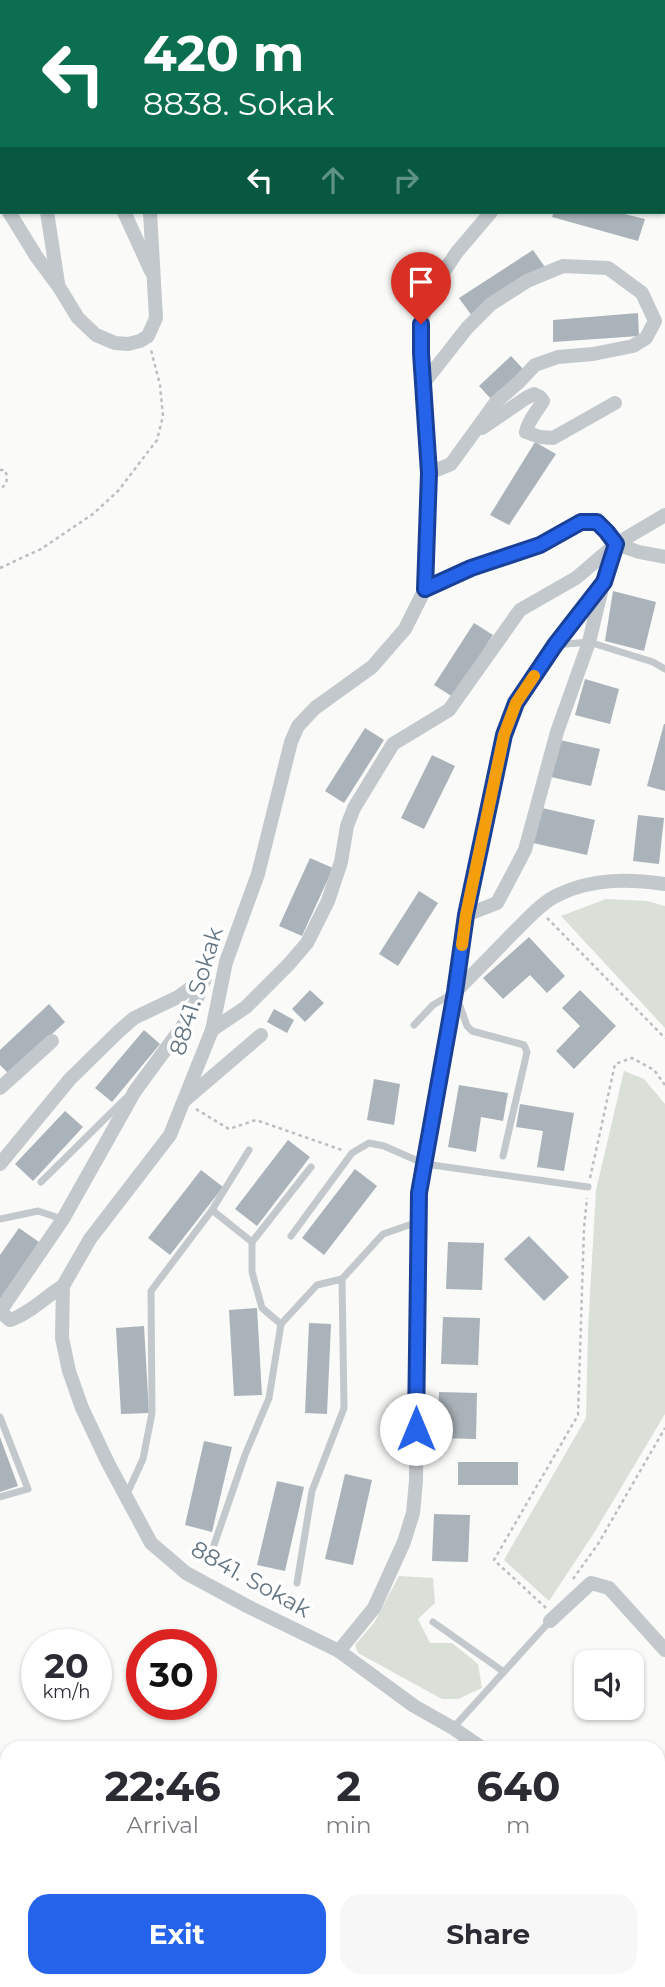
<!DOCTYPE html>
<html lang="en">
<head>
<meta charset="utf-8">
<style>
	body { margin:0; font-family:Montserrat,sans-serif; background:#f7f7f7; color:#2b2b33; height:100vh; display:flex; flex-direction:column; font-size:26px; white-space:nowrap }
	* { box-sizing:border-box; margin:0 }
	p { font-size:23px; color:#7c7c81 }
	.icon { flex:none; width:38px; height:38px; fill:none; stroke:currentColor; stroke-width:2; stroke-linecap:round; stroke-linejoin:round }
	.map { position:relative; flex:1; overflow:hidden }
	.sheet { position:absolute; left:0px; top:1741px; width:665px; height:247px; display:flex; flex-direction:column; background:#fff; border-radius:21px 21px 0 0; box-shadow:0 2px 5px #0004 }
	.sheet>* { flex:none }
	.hud { position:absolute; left:0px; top:0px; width:665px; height:214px; box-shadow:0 2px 5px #0004; background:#0b6e4f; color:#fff; overflow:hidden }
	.controls { position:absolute; left:574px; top:1650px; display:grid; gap:14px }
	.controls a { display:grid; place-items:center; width:70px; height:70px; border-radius:14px; background:#fff; box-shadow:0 2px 5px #0004; font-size:35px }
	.speed { position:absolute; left:21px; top:1629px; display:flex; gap:14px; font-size:35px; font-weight:700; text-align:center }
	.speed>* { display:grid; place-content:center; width:91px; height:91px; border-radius:50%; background:#fff; box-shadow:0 2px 5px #0004; line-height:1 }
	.speed small { font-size:18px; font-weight:400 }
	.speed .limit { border:10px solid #d22; background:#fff; color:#111 }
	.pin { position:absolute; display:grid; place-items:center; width:60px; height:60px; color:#fff; margin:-72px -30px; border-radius:50% 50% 50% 0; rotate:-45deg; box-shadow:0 0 7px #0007 }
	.pin .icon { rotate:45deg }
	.me { position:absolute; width:77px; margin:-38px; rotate:0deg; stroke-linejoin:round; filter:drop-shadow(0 0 5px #0008) }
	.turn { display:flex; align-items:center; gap:24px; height:147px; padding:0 28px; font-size:32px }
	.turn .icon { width:91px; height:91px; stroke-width:2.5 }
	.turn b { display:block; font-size:49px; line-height:60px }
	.lanes { display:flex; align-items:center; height:66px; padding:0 28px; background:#0003; justify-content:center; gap:35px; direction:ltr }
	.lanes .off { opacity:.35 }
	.eta { display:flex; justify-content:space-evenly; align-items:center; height:119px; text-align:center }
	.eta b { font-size:42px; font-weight:700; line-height:49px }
	.cta { display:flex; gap:14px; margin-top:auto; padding:14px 28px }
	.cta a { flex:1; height:80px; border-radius:21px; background:#2563eb; color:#fff; font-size:28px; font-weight:700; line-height:80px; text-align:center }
	.cta a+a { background:#f7f7f7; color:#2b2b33 }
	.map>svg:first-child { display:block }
</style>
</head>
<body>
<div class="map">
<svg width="665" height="1987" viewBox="0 0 665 1987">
	<rect width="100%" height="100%" fill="#fafaf8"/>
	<g fill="#dadfd7">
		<polygon points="606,899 647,901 665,906 665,1028 561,916"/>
		<polygon points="624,1071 644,1079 665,1104 665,1414 594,1533 549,1601 504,1560 586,1418 588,1330 596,1190"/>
		<polygon points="399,1576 433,1578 435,1603 418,1619 430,1643 452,1643 478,1664 482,1688 458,1699 442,1699 358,1653 355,1645 374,1623"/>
	</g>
	<g fill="#aab3b9">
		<polygon points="554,212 616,212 645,219 638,241 552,217"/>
		<polygon points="533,250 545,267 472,316 459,298"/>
		<polygon points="638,313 639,336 553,342 553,320"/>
		<polygon points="511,356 525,371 492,400 479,386"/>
		<polygon points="535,442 556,454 509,525 490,515"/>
		<polygon points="613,591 656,602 644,651 605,641"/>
		<polygon points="474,623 493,635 453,697 434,685"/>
		<polygon points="585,679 619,689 610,724 575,715"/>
		<polygon points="664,724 665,724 665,791 647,786"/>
		<polygon points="365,728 384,740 344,803 325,791"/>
		<polygon points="560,740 600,749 591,786 551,777"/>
		<polygon points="432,755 455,766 424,829 401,818"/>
		<polygon points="542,808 595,820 587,855 533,843"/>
		<polygon points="638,815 664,818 659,864 633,861"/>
		<polygon points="310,858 333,868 302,936 279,926"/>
		<polygon points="419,891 438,903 398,966 379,954"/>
		<polygon points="529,937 565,976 547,993 530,975 503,999 483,978"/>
		<polygon points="310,990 324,1003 305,1022 292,1009"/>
		<polygon points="580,990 616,1026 574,1069 556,1051 580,1026 562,1008"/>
		<polygon points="49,1004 65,1022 9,1074 0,1065 0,1050"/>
		<polygon points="274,1009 294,1020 287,1033 267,1022"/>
		<polygon points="144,1030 160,1044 112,1102 95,1088"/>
		<polygon points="374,1079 400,1084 394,1125 367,1120"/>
		<polygon points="459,1085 508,1093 503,1121 481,1117 476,1152 448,1147"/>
		<polygon points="520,1104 574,1113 564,1171 537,1167 543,1131 516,1127"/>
		<polygon points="65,1111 83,1127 33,1181 15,1164"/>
		<polygon points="288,1140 310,1157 257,1226 235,1209"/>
		<polygon points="355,1169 377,1186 324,1255 302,1238"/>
		<polygon points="201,1170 223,1187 170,1255 148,1238"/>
		<polygon points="19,1228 39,1242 0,1299 0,1255"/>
		<polygon points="529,1236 569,1277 544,1301 504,1259"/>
		<polygon points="448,1242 484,1243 482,1290 446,1289"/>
		<polygon points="257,1308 262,1395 234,1396 229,1310"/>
		<polygon points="443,1317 480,1318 478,1365 441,1364"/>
		<polygon points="309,1323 331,1324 327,1414 305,1413"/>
		<polygon points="144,1326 149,1413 121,1414 116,1328"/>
		<polygon points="439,1392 477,1393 476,1439 437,1438"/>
		<polygon points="0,1437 18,1486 0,1492"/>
		<polygon points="204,1441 232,1447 212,1532 185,1525"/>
		<rect x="458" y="1462" width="60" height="23"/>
		<polygon points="345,1474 372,1480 353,1565 325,1559"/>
		<polygon points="277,1481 304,1487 285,1571 257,1565"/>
		<polygon points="434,1514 470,1515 468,1562 432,1561"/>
	</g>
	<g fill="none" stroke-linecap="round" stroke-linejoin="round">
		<g stroke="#bbbfc2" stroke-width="2.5" stroke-dasharray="3.5 3.5" stroke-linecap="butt">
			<path d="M0,470h5c3,8 3,14 -5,19"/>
			<polyline points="0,568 41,549 93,514 118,491 157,440 163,416 160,385 151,350"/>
			<polyline points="547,918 665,1038"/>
			<polyline points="196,1109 229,1129 256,1120 342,1150"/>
			<polyline points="590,1178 615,1064 632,1058 654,1070 665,1085"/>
			<polyline points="573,1579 598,1544 665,1428"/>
			<polyline points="546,1608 494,1560 578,1415 584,1228 587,1198"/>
		</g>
		<g stroke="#c3c8cc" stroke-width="7">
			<polyline points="663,38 665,39"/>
			<polyline points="556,645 589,642 653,662 665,669"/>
			<polyline points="414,1025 433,1005 455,992 467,1026 472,1031 524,1045 527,1052 503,1156"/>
			<polyline points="41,1182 125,1099"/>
			<polyline points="212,1210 249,1150"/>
			<polyline points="0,1219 38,1211 62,1219"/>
			<polyline points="291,1236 352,1153 369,1143 384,1146 425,1164 588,1187"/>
			<polyline points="281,1324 262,1308 252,1272 252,1242 311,1167"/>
			<polyline points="0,1417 28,1489 0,1497"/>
			<polyline points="126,1496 143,1459 152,1413 151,1291 212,1210 252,1242"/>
			<polyline points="214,1545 245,1455 269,1398 281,1324 317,1285 342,1279"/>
			<polyline points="297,1583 312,1491 344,1408 342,1279 383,1234 418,1222"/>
			<polyline points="433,1622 504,1672"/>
			<polyline points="453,1728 550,1621"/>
		</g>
		<g stroke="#c3c8cc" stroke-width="14">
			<polyline points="25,2 26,0"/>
			<polyline points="84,2 84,0"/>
			<polyline points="161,2 161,0"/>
			<polyline points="254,2 256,0"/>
			<polyline points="0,53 2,49"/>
			<polyline points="0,84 2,90"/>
			<polyline points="0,198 2,201"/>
			<polyline points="9,212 36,256 59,287 78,318 96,335 115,343 128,344 140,341 148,336 156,318 150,212"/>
			<polyline points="47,212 58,283"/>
			<polyline points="124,212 151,271"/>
			<polyline points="423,384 467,328 491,304 527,281 563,266 608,268 642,293 655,321 646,338 633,346 593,354 558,357 535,365 519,382 496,402 451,464 429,473"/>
			<path d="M482,428l44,-30 8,-4 6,3 3,4c-6,11 -15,19 -17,31l14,5 13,1 62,-35"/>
			<polyline points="616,544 639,552 665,557"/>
			<polyline points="466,915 497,903 525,850 557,732 589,642 602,588"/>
			<path d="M455,992c19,-19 38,-38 56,-57 15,-14 30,-33 49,-41 34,-16 69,-15 105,-10"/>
			<polyline points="212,1030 246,1007 289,964 307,943 328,901 341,862 347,826 354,808 393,744 449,710 520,610 576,578 616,544 665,515"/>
			<polyline points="0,1088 52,1041"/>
			<polyline points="185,1100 261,1035"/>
			<polyline points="0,1164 70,1079 118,1032 134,1018 178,997 205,978"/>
			<path d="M63,1286c-18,11 -34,28 -53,34l-6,-5 -3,-5 62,-91 72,-128 55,-75 15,-38"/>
			<polyline points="550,1621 591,1583 609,1588 665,1650"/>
			<polyline points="339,1651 374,1608 404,1542 413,1513 416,1481 419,1193 455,992 466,915 504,735 516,703 555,645 604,582 616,544 597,522 581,522 540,545 471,568 425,589"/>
			<polyline points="482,1748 453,1728 414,1706 339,1651 247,1606 186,1573 151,1543 108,1463 82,1408 69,1371 62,1338 63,1286 90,1239 170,1135 212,1030 226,962 258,874 291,742 298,726 315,708 372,667 405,629 425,589 429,473 421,353 421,324 432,289 457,252 491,212"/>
			<polyline points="658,1783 665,1778"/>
			<polyline points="658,1893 665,1900"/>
			<polyline points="658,1976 665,1965"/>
		</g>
		<g stroke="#c3c8cc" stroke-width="18">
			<polyline points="507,0 508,2"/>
			<polyline points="532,0 534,2"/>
			<polyline points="663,120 665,121"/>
			<polyline points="663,140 665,142"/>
		</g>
	</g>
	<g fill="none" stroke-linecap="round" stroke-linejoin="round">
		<g stroke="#184099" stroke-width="18">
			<polyline id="route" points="416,1429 419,1193 455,992 466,915 504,735 516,703 555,645 604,582 616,544 607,532 597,522 581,522 540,545 471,568 425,589 429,473 421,353 421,324"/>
		</g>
		<use href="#route" stroke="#2563eb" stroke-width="12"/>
		<polyline stroke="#f59e0b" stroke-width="12" points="462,945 466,915 504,735 516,703 534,676"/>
	</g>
	<g text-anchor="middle" stroke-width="7" stroke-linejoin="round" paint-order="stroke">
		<g font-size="23" fill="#657683" stroke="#fff">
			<text transform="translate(196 991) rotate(-73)" y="8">8841. Sokak</text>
			<text transform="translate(251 1579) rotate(29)" y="8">8841. Sokak</text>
		</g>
	</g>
</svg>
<div class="controls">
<a><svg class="icon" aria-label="sound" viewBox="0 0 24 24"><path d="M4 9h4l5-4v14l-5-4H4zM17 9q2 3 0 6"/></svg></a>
</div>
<div class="speed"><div>20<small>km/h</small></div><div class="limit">30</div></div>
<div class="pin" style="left:421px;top:324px;background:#d93025"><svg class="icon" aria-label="arrive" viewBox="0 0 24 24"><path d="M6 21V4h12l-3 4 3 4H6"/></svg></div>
<svg class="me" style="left:416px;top:1429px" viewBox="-20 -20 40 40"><circle r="19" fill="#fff"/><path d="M0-13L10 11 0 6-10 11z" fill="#2563eb"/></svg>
<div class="hud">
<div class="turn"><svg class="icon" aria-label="left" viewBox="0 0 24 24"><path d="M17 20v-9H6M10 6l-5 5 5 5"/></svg><div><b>420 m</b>8838. Sokak</div></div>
<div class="lanes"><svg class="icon" aria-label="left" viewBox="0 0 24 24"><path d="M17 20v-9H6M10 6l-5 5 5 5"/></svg><svg class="icon off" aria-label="ahead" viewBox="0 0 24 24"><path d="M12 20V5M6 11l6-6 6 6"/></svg><svg class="icon off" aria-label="right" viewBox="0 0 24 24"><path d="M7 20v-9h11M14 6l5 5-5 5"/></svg></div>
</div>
<section class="sheet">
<div class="eta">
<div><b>22:46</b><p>Arrival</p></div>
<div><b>2</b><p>min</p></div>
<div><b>640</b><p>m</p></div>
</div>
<div class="cta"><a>Exit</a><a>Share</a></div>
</section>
</div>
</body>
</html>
